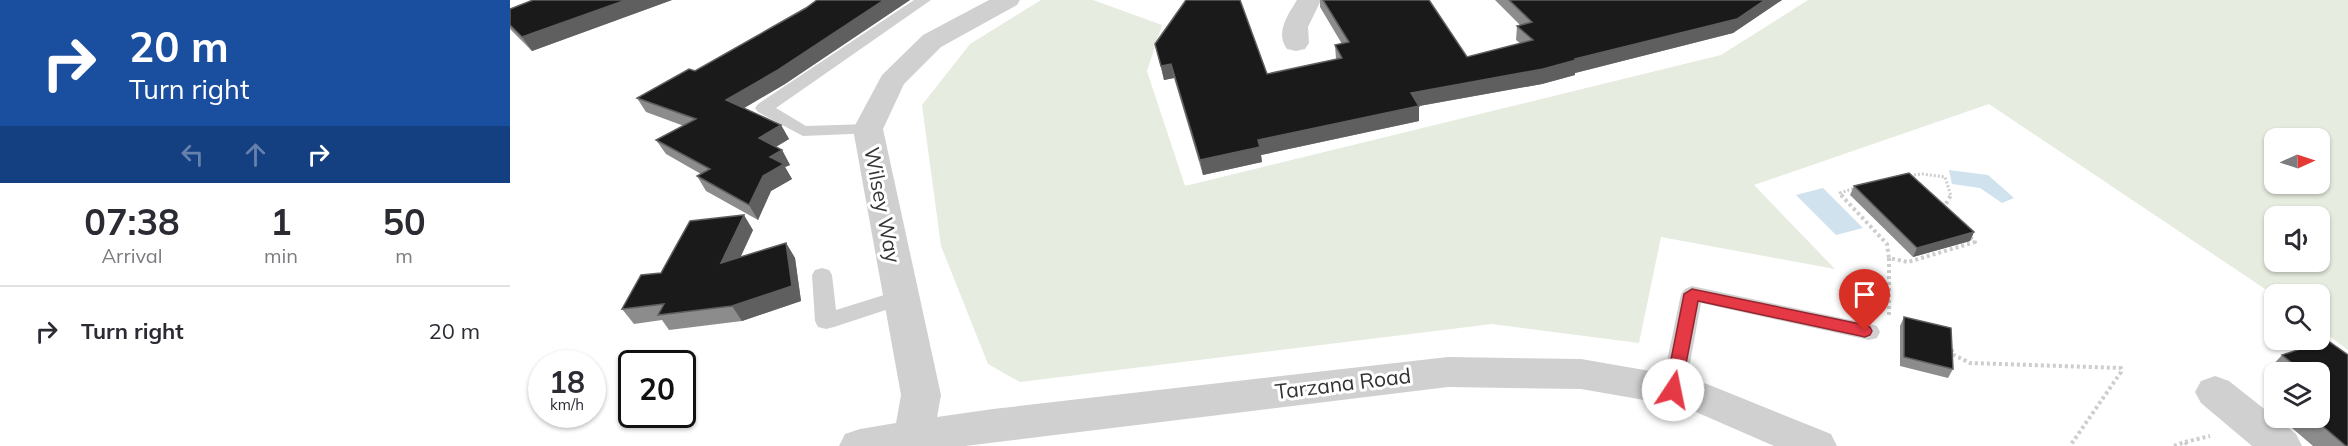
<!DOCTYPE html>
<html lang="en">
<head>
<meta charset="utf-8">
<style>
	body { margin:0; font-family:Mulish,sans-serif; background:#f2f2f3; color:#2b2b33; height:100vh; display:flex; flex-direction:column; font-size:22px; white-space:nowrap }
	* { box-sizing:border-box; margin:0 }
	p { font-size:20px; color:#7c7c81 }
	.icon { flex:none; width:33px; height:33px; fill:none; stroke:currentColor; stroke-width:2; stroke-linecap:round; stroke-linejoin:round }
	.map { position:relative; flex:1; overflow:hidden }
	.side { display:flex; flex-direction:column; background:#fff; width:510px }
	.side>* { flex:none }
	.banner { background:#1a4fa0; color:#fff; overflow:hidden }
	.needle { width:39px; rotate:87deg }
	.buttons { position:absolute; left:1754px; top:128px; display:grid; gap:12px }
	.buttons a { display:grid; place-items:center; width:66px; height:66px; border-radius:12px; background:#fff; box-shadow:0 2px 4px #0004; font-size:30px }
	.speed { position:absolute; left:18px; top:350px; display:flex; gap:12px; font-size:30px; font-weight:700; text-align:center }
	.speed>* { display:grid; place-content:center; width:78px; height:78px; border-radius:50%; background:#fff; box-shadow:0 2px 4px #0004; line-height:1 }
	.speed small { font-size:15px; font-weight:400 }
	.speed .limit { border:3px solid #111; border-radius:9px; background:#fff; color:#111 }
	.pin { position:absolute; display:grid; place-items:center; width:51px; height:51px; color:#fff; margin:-62px -26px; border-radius:50% 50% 50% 0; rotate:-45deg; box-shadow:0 0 6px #0007 }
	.pin .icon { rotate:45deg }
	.me { position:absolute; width:66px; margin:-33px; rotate:11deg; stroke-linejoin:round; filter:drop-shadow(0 0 4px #0008) }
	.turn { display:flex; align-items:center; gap:21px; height:126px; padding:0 30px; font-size:27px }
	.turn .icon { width:78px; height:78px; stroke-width:2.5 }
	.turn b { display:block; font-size:42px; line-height:51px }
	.lanes { display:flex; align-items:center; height:57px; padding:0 30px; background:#0003; justify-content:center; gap:30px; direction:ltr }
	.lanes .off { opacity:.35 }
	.eta { display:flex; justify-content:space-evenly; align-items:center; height:102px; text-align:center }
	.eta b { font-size:36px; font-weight:700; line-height:42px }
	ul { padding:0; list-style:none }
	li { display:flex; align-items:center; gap:18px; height:90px; padding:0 30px; border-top:2px solid #e1e1e2 }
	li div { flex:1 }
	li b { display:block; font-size:22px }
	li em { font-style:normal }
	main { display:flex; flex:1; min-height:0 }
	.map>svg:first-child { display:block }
</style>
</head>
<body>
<main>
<section class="side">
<div class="banner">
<div class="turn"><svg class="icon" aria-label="right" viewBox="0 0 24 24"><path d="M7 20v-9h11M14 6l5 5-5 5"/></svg><div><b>20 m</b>Turn right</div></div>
<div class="lanes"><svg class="icon off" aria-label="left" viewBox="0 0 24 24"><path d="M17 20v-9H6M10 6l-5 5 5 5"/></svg><svg class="icon off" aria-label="ahead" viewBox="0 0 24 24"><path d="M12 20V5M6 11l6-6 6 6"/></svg><svg class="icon" aria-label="right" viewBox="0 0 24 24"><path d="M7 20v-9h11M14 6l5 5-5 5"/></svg></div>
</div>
<div class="eta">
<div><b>07:38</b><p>Arrival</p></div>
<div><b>1</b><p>min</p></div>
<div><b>50</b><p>m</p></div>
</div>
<ul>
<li><svg class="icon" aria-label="right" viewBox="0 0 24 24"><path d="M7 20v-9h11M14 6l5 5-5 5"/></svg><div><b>Turn right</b></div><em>20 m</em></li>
</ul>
</section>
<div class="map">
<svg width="1838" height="446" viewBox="0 0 1838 446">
	<rect width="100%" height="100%" fill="#fff"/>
	<path fill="#e6ecdf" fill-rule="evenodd" d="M531,0h52l69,25 -15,46 38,115 536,-131 87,-55h540v350l-29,-22v-34l-45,1 -285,-191 -235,81 81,84 -174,-32 -22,106 -147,-19 -472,58 -32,-18 -47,-118 -19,-141 48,-61zM1764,138h45v45h-45zM1764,216h45v45h-45z"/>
	<g fill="#cfe2ee">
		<polygon points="1439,170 1478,175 1504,198 1492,203 1470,188 1442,184"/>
		<polygon points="1313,188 1353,228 1326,235 1286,195"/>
	</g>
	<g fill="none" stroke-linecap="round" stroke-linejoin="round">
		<g stroke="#cdcdcd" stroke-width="3" stroke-dasharray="2 2" stroke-linecap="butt">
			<polyline points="1396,176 1413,174 1435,177 1441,196"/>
			<polyline points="1333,196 1330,193 1345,188"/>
		</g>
		<g stroke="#cdcdcd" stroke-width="4" stroke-dasharray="3 3" stroke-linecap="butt">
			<polyline points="1331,195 1377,244 1379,258"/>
			<polyline points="1433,209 1441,195"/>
			<polyline points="1379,315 1379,258 1398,262 1465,242 1458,235"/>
			<polyline points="1442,349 1442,354 1460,363 1611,368 1611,372 1560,446"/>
			<polyline points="1675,442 1700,436"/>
			<polyline points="1664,446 1675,442 1679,446"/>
		</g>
		<g fill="#d0d0d0" fill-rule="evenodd">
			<polygon points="404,0 421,0 266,108 296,126 358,124 364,125 367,129 364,133 293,136 248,112 245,108 248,104"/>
			<polygon points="312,268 319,270 322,275 326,310 390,290 397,293 401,298 397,303 324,327 316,329 308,327 305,321 302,275 305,270"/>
			<polygon points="1182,286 1359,324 1367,326 1370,332 1367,338 1359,340 1191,303 1175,390 1171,396 1163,399 1155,396 1151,390 1171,294 1175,289"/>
		</g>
		<g fill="#d0d0d0" fill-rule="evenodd">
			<polygon points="479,0 510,0 507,5 431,47 394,84 373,129 431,395 427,417 483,409 938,357 1071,359 1163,375 1197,384 1321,434 1327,446 1264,446 1186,412 1163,405 1071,389 938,387 455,446 329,446 335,434 350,429 386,423 391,395 343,129 372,75 413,35"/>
			<path d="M787,0h24l-13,27 1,16 -4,6 -9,2 -9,-2c-12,-17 1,-34 10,-49z"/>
			<polygon points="1705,376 1719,381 1786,434 1792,446 1742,446 1691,403 1685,392 1691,381"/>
		</g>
	</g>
	<g fill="#8c8c8c">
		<polygon points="23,0 162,0 22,51 0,29 0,9"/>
		<polygon points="307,0 400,0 275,84 234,108 271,125 279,139 266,147 272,150 280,165 275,167 282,179 261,191 248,220 196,191 187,176 191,174 156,154 146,140 174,126 136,112 127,98 185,71 296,8"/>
		<polygon points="810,0 919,0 957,57 1011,44 1006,40 1007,26 1010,25 985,0 1272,0 1223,33 1065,73 1065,75 1032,84 909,106 909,121 751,155 752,162 693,175 664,78 654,80 645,44 757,74 826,59 825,45 832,44 810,7"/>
		<polygon points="1344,186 1464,232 1460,241 1403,257 1340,195"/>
		<polygon points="243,230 230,257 276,243 285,258 291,301 232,321 159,330 152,320 124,324 112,309 151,273"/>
		<polygon points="1394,317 1443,369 1438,378 1390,366 1390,326"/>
		<polygon points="1817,340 1838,446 1803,446 1782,428 1793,417 1809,417 1809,372 1764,372 1764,375 1758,370 1772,355"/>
	</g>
	<g fill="#5f5f5f">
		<polygon points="116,0 162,0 22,51 12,37"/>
		<polygon points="374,0 400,0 275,84 224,114 216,100"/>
		<polygon points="1255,0 1272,0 1223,33 1065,73 1065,75 1032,84 909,106 909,121 751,155 752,162 693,175 690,160 748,140 901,93 1065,59"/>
		<polygon points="661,64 664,78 654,80 651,66"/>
		<polygon points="271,125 279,139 257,152 249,138"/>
		<polygon points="272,150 280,165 275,167 282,179 261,191 248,220 239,205 260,157"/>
		<polygon points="234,215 243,230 221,278 211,263"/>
		<polygon points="1464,232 1460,241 1403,257 1407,248"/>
		<polygon points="276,243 285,258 291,301 232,321 222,306"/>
	</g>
	<g fill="#1a1a1a" stroke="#5f5f5f" stroke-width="1.5">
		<polygon points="23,0 116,0 12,37 0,25 0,9"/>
		<polygon points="307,0 374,0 268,70 216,100 271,125 249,138 272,150 260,157 274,164 253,176 239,205 187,176 200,169 146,140 186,119 127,98 179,69 185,71 296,8"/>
		<polygon points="676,0 730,0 757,74 832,58 825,45 839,42 813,0 919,0 957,57 1023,40 1007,26 1022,22 999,0 1255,0 1227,19 1065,59 1066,60 1033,69 901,93 909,106 748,140 750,147 690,160 661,64 651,66 645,44"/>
		<polygon points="1399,173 1464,232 1407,248 1344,186"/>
		<polygon points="234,215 211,263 276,243 282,286 222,306 148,315 154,304 112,309 131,275 151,273 180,221"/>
		<polygon points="1394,317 1441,328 1443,369 1394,357"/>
		<polygon points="1817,340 1838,355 1838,446 1836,446 1802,417 1809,417 1809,408 1818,404 1809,397 1809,372 1779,372 1789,369 1772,355"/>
	</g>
	<polygon fill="#e63946" stroke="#96252e" stroke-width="1.5" points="1182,289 1355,325 1360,327 1362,331 1360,335 1355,337 1188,301 1171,390 1169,395 1163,396 1157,395 1155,390 1174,294"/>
	<g text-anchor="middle" stroke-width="6" stroke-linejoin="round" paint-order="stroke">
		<g font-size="21" fill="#333" stroke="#fff">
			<text transform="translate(372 205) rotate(79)" y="7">Wilsey Way</text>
			<text transform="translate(833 384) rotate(-7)" y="7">Tarzana Road</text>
		</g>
	</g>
</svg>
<div class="buttons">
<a><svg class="needle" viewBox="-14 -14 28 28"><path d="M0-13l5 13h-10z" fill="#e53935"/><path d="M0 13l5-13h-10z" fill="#7c7c81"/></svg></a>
<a><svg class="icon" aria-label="sound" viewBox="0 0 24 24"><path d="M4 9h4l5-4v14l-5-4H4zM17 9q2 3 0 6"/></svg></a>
<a><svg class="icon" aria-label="search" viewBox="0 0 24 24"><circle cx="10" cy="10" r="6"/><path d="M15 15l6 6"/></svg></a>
<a><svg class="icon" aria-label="layers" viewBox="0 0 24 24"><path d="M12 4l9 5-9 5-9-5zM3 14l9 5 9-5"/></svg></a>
</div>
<div class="speed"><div>18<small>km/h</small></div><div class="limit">20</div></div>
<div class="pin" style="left:1355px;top:331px;background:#d93025"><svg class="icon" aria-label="arrive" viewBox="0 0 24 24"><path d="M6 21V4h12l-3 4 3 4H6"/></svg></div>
<svg class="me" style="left:1163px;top:390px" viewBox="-20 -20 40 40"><circle r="19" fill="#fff"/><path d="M0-13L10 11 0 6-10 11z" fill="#e63946"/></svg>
</div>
</main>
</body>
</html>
